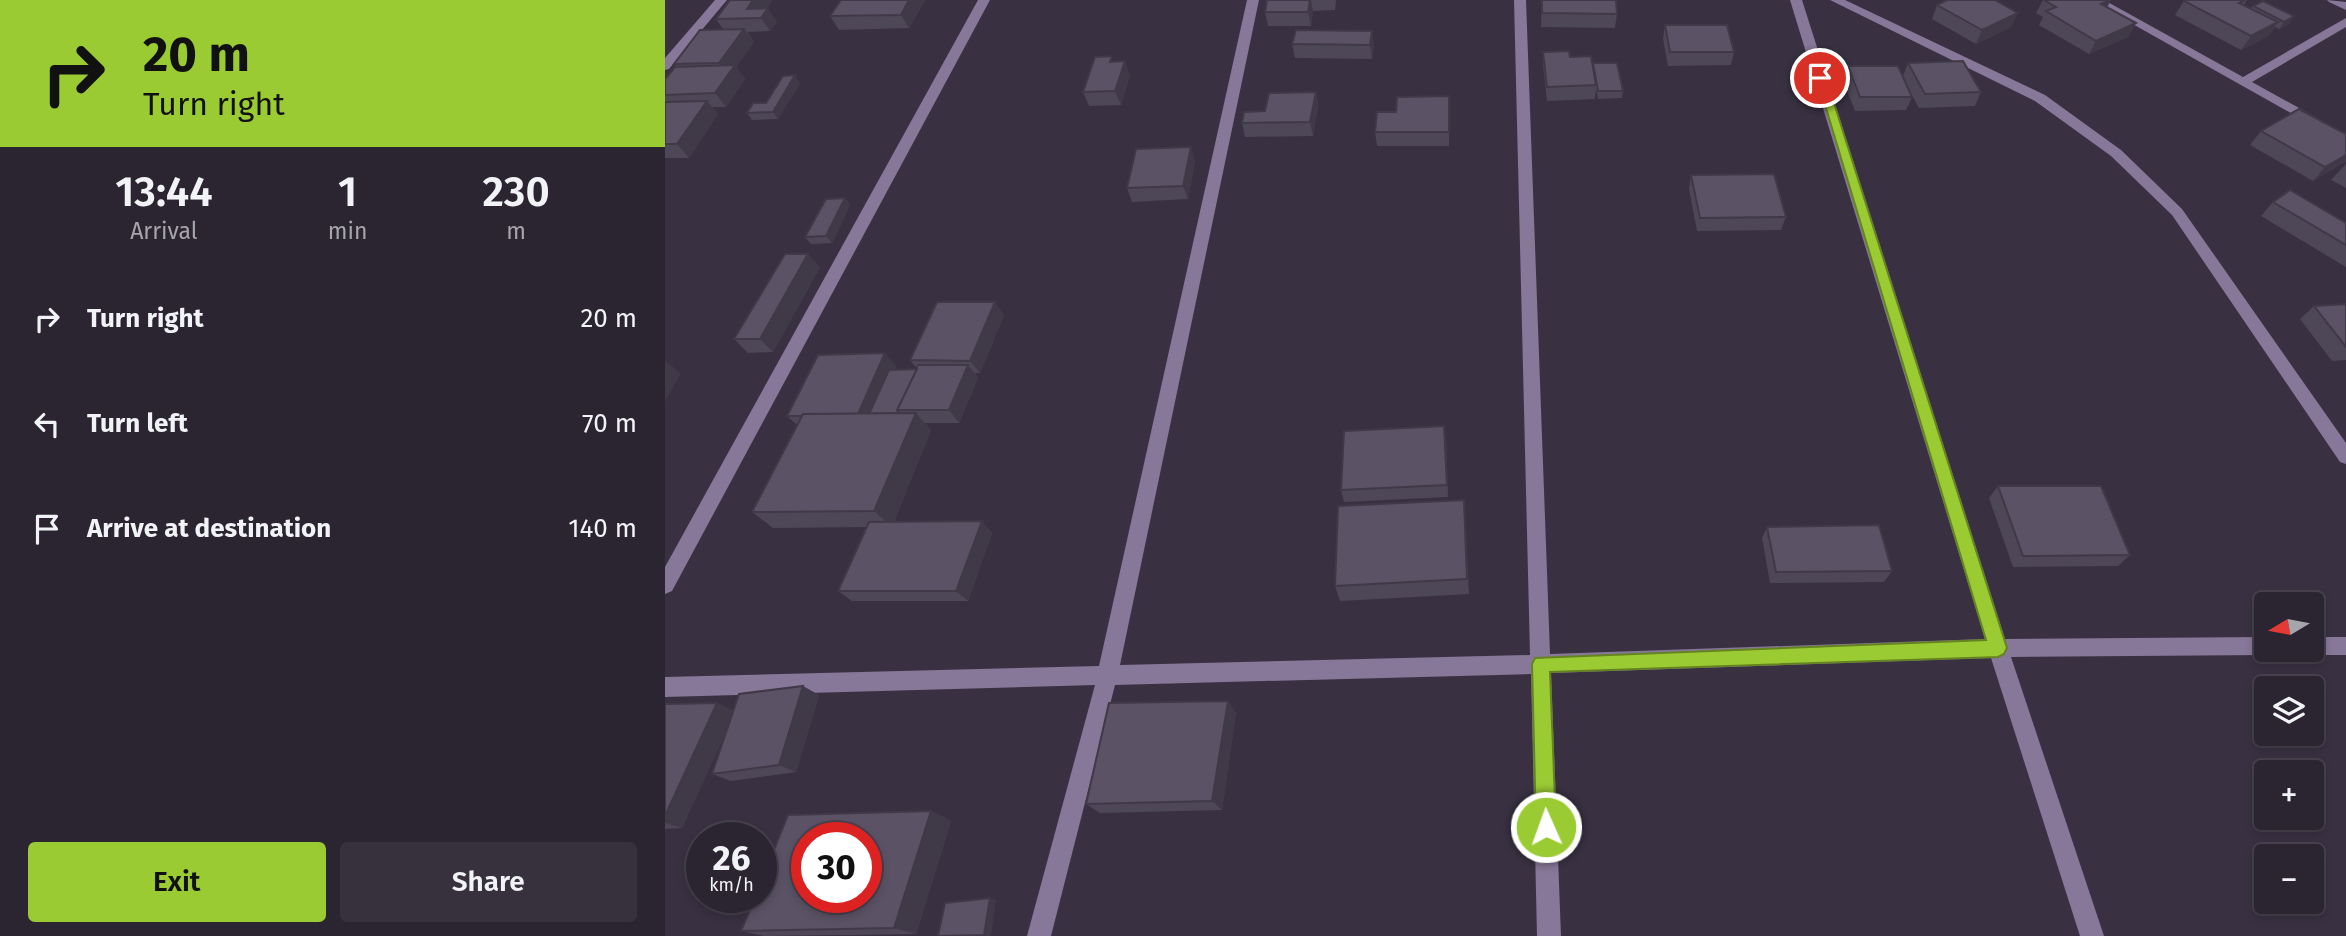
<!DOCTYPE html>
<html lang="en">
<head>
<meta charset="utf-8">
<style>
	body { margin:0; font-family:"Fira Sans",sans-serif; background:#37313e; color:#f1f3f6; height:100vh; display:flex; flex-direction:column; font-size:26px; white-space:nowrap }
	* { box-sizing:border-box; margin:0 }
	p { font-size:23px; color:#a6a5ac }
	.icon { flex:none; width:38px; height:38px; fill:none; stroke:currentColor; stroke-width:2; stroke-linecap:round; stroke-linejoin:round }
	.map { position:relative; flex:1; overflow:hidden }
	.drawer { display:flex; flex-direction:column; background:#2b2532; width:665px }
	.drawer>* { flex:none }
	.banner { background:#9bcb33; color:#111; overflow:hidden }
	.needle { width:46px; rotate:260deg }
	.buttons { position:absolute; left:1589px; top:592px; display:grid; gap:14px }
	.buttons a { display:grid; place-items:center; width:70px; height:70px; border-radius:7px; background:#2b2532; box-shadow:0 4px 10px #0003,0 0 0 2px #47424d; font-size:35px }
	.speed { position:absolute; left:21px; top:822px; display:flex; gap:14px; font-size:35px; font-weight:700; text-align:center }
	.speed>* { display:grid; place-content:center; width:91px; height:91px; border-radius:50%; background:#2b2532; box-shadow:0 4px 10px #0003,0 0 0 2px #47424d; line-height:1 }
	.speed small { font-size:18px; font-weight:400 }
	.speed .limit { border:10px solid #d22; background:#fff; color:#111 }
	.pin { position:absolute; display:grid; place-items:center; width:60px; height:60px; color:#fff; margin:-30px; border:4px solid #fff; border-radius:50%; box-shadow:0 2px 7px #0007 }
	.me { position:absolute; width:77px; margin:-38px; rotate:358deg; stroke-linejoin:round; filter:drop-shadow(0 0 5px #0008) }
	.turn { display:flex; align-items:center; gap:24px; height:147px; padding:0 28px; font-size:32px }
	.turn .icon { width:91px; height:91px; stroke-width:2.5 }
	.turn b { display:block; font-size:49px; line-height:60px }
	.eta { display:flex; justify-content:space-evenly; align-items:center; height:119px; text-align:center }
	.eta b { font-size:42px; font-weight:600; line-height:49px }
	.cta { display:flex; gap:14px; margin-top:auto; padding:14px 28px }
	.cta a { flex:1; height:80px; border-radius:7px; background:#9bcb33; color:#111; font-size:28px; font-weight:600; line-height:80px; text-align:center }
	.cta a+a { background:#37313e; color:#f1f3f6 }
	ul { padding:0; list-style:none }
	li { display:flex; align-items:center; gap:21px; height:105px; padding:0 28px }
	li div { flex:1 }
	li b { display:block; font-size:26px }
	li em { font-style:normal }
	main { display:flex; flex:1; min-height:0 }
	.map>svg:first-child { display:block }
</style>
</head>
<body>
<main>
<section class="drawer">
<div class="banner">
<div class="turn"><svg class="icon" aria-label="right" viewBox="0 0 24 24"><path d="M7 20v-9h11M14 6l5 5-5 5"/></svg><div><b>20 m</b>Turn right</div></div>
</div>
<div class="eta">
<div><b>13:44</b><p>Arrival</p></div>
<div><b>1</b><p>min</p></div>
<div><b>230</b><p>m</p></div>
</div>
<ul>
<li><svg class="icon" aria-label="right" viewBox="0 0 24 24"><path d="M7 20v-9h11M14 6l5 5-5 5"/></svg><div><b>Turn right</b></div><em>20 m</em></li>
<li><svg class="icon" aria-label="left" viewBox="0 0 24 24"><path d="M17 20v-9H6M10 6l-5 5 5 5"/></svg><div><b>Turn left</b></div><em>70 m</em></li>
<li><svg class="icon" aria-label="arrive" viewBox="0 0 24 24"><path d="M6 21V4h12l-3 4 3 4H6"/></svg><div><b>Arrive at destination</b></div><em>140 m</em></li>
</ul>
<div class="cta"><a>Exit</a><a>Share</a></div>
</section>
<div class="map">
<svg width="1681" height="936" viewBox="0 0 1681 936">
	<rect width="100%" height="100%" fill="#393142"/>
	<g fill="none" stroke-linecap="round" stroke-linejoin="round">
		<g fill="#877798" fill-rule="evenodd">
			<polygon points="50,0 62,0 4,69 0,70 0,58"/>
			<polygon points="313,0 325,0 7,591 0,594 0,567"/>
			<polygon points="582,0 594,0 455,665 865,655 849,0 861,0 885,654 1320,639 1125,0 1137,0 1340,639 1601,637 1601,649 1609,649 1601,655 1346,657 1439,936 1415,936 1326,658 886,673 896,936 872,936 866,674 450,685 386,936 362,936 430,685 0,697 0,677 434,666"/>
			<polygon points="1165,0 1180,0 1380,95 1456,150 1517,209 1681,443 1681,464 1675,462 1507,215 1446,156 1370,101"/>
			<polygon points="1425,0 1439,0 1578,77 1681,18 1681,27 1587,82 1681,134 1681,144"/>
			<polygon points="1662,0 1681,2 1681,10 1664,2"/>
			<polygon points="1647,637 1681,637 1681,655 1647,655 1640,653 1639,649 1647,649"/>
		</g>
	</g>
	<g fill="#4e4757">
		<polygon points="65,0 106,0 107,1 102,8 112,22 105,31 82,32 89,42 71,67 80,79 61,107 47,107 53,114 24,158 0,158 0,79 11,67 9,64 58,29 51,19"/>
		<polygon points="176,0 260,0 244,28 174,30 165,16"/>
		<polygon points="602,0 671,0 670,10 648,11 646,26 603,26 600,12"/>
		<polygon points="877,0 952,14 950,28 876,27"/>
		<polygon points="1378,0 1446,0 1442,7 1471,23 1463,37 1424,54 1374,25 1378,17 1371,13"/>
		<polygon points="1582,0 1579,5 1586,8 1588,6 1629,16 1624,24 1614,29 1610,27 1603,36 1576,50 1510,15 1519,1"/>
		<polygon points="1272,5 1346,27 1311,44 1267,19"/>
		<polygon points="1000,25 1069,52 1066,65 1003,66 998,39"/>
		<polygon points="627,44 709,45 707,59 630,58"/>
		<polygon points="878,52 905,57 928,68 928,63 958,91 957,98 933,99 931,88 930,99 882,101 878,65"/>
		<polygon points="449,62 465,75 456,105 424,106 418,92"/>
		<polygon points="1243,63 1316,92 1310,106 1254,108 1243,88 1247,97 1241,110 1190,111 1178,80 1183,66 1238,76"/>
		<polygon points="135,83 113,119 87,120 82,113"/>
		<polygon points="651,92 653,106 648,136 580,137 577,123 600,111"/>
		<polygon points="784,96 784,146 712,146 710,132 731,112"/>
		<polygon points="1596,131 1681,161 1648,181 1585,145"/>
		<polygon points="530,161 523,199 467,202 462,188"/>
		<polygon points="1681,164 1681,188 1666,180"/>
		<polygon points="1026,175 1121,217 1116,230 1032,231 1024,189"/>
		<polygon points="180,198 185,205 167,243 146,244 140,237"/>
		<polygon points="1608,202 1681,223 1681,267 1596,216"/>
		<polygon points="155,267 108,352 83,353 69,339"/>
		<polygon points="1681,304 1681,360 1667,361 1635,319 1649,306"/>
		<polygon points="339,315 315,373 310,373 313,378 294,423 260,423 266,430 229,522 317,521 327,533 303,601 187,601 173,591 202,527 108,528 87,512 132,425 122,416 231,366 230,369 252,369 245,360"/>
		<polygon points="781,438 783,497 679,502 676,490"/>
		<polygon points="1333,486 1465,555 1453,566 1348,567 1324,498"/>
		<polygon points="800,516 804,594 675,601 670,586"/>
		<polygon points="1102,527 1227,571 1219,582 1105,583 1097,538"/>
		<polygon points="154,695 131,772 66,781 47,774 63,727 17,828 0,829 0,704 52,703 69,711"/>
		<polygon points="563,701 571,713 557,810 435,813 421,804"/>
		<polygon points="266,811 286,821 251,934 99,936 76,931"/>
	</g>
	<g fill="#403947">
		<polygon points="88,0 106,0 107,1 95,18 82,9"/>
		<polygon points="244,0 260,0 244,28 236,15"/>
		<polygon points="645,0 646,0 648,11 646,26 643,12"/>
		<polygon points="1446,0 1439,13 1436,4"/>
		<polygon points="103,8 112,22 105,31 96,18"/>
		<polygon points="1353,13 1346,27 1311,44 1317,30"/>
		<polygon points="1629,16 1624,24 1614,29 1619,22"/>
		<polygon points="1613,22 1603,36 1576,50 1586,36"/>
		<polygon points="1471,23 1463,37 1424,54 1431,41"/>
		<polygon points="79,29 89,42 71,67 80,79 61,107 50,93 63,74 54,63"/>
		<polygon points="707,31 709,45 707,59 705,45"/>
		<polygon points="460,61 465,75 456,105 450,91"/>
		<polygon points="130,75 135,83 113,119 108,112"/>
		<polygon points="651,92 653,106 648,136 645,122"/>
		<polygon points="784,96 785,110 784,146"/>
		<polygon points="42,101 53,114 24,158 12,144"/>
		<polygon points="526,147 530,161 523,199 518,186"/>
		<polygon points="1681,155 1681,161 1648,181 1660,167"/>
		<polygon points="180,198 185,205 167,243 161,236"/>
		<polygon points="143,254 155,267 108,352 95,339"/>
		<polygon points="330,302 339,315 315,373 305,361"/>
		<polygon points="220,353 231,366 207,421 193,414"/>
		<polygon points="1,361 16,374 0,401 0,363"/>
		<polygon points="303,365 313,378 294,423 284,410"/>
		<polygon points="251,413 266,430 227,527 209,511"/>
		<polygon points="317,521 327,533 303,601 291,591"/>
		<polygon points="138,686 154,695 131,772 114,765"/>
		<polygon points="563,701 571,713 557,810 547,801"/>
		<polygon points="52,703 70,711 17,828 0,823 0,816"/>
		<polygon points="266,811 286,821 251,934 229,928"/>
		<polygon points="325,898 331,900 326,936 321,936 319,935"/>
	</g>
	<g fill="#5b5265" stroke="#403947" stroke-width="2" fill-rule="evenodd">
		<polygon points="65,0 88,0 82,9 103,8 96,18 51,19"/>
		<polygon points="176,0 244,0 236,15 165,16"/>
		<polygon points="602,0 645,0 643,12 600,12"/>
		<polygon points="877,0 951,0 952,14 877,13"/>
		<polygon points="1282,0 1330,0 1353,13 1317,30 1272,5"/>
		<polygon points="1379,0 1446,0 1436,4 1471,23 1431,41 1381,11 1391,7"/>
		<polygon points="1521,0 1580,0 1574,3 1613,22 1586,36 1519,1"/>
		<polygon points="1598,1 1629,16 1619,22 1588,6"/>
		<polygon points="1000,25 1062,25 1069,52 1005,52"/>
		<polygon points="79,29 54,63 9,64 35,30"/>
		<polygon points="631,30 707,31 705,45 627,44"/>
		<polygon points="904,51 905,57 926,56 931,85 882,87 878,52"/>
		<polygon points="447,56 445,62 460,61 450,91 418,92 430,57"/>
		<polygon points="1298,61 1316,92 1260,94 1243,63"/>
		<polygon points="928,63 952,63 958,91 933,91"/>
		<polygon points="70,65 50,93 0,95 0,79 10,67"/>
		<polygon points="1183,66 1233,66 1247,97 1195,97"/>
		<polygon points="130,75 108,112 82,113 88,103 101,103 118,76"/>
		<polygon points="651,92 645,122 577,123 579,112 600,111 604,93"/>
		<polygon points="784,96 784,132 710,132 712,112 731,112 732,97"/>
		<polygon points="42,101 12,144 0,144 0,102"/>
		<polygon points="1634,109 1681,134 1681,155 1660,167 1596,131"/>
		<polygon points="526,147 518,186 462,188 471,149"/>
		<polygon points="1109,174 1121,217 1035,218 1026,175"/>
		<polygon points="1625,190 1681,223 1681,245 1608,202"/>
		<polygon points="180,198 161,236 140,237 161,199"/>
		<polygon points="120,254 143,254 95,339 69,339"/>
		<polygon points="272,302 330,302 305,361 245,360"/>
		<polygon points="1681,304 1681,347 1649,306"/>
		<polygon points="220,353 193,414 138,414 137,416 122,416 153,355"/>
		<polygon points="253,365 303,365 284,410 232,410"/>
		<polygon points="252,369 232,410 234,413 204,414 224,370"/>
		<polygon points="251,413 209,511 87,512 138,414"/>
		<polygon points="779,426 782,485 676,490 679,431"/>
		<polygon points="1333,486 1436,486 1465,555 1358,556"/>
		<polygon points="799,500 802,579 670,586 673,506"/>
		<polygon points="317,521 291,591 173,591 204,522"/>
		<polygon points="1214,525 1227,571 1111,572 1102,527"/>
		<polygon points="138,686 114,765 47,774 74,694"/>
		<polygon points="563,701 547,801 421,804 444,703"/>
		<polygon points="52,703 0,816 0,704"/>
		<path d="M266,811l-37,117 -153,3 14,-33h6v-16l27,-67zM142,838h59v60h-59z"/>
		<polygon points="325,898 319,935 273,936 280,903"/>
	</g>
	<polygon fill="#9bcb33" stroke="#658421" stroke-width="2" points="1151,75 1161,78 1342,648 1339,654 1333,657 885,672 891,827 888,834 881,837 874,834 871,827 867,664 870,658 1321,640"/>
</svg>
<div class="buttons">
<a><svg class="needle" viewBox="-14 -14 28 28"><path d="M0-13l5 13h-10z" fill="#e53935"/><path d="M0 13l5-13h-10z" fill="#a6a5ac"/></svg></a>
<a><svg class="icon" aria-label="layers" viewBox="0 0 24 24"><path d="M12 4l9 5-9 5-9-5zM3 14l9 5 9-5"/></svg></a>
<a>+</a>
<a>−</a>
</div>
<div class="speed"><div>26<small>km/h</small></div><div class="limit">30</div></div>
<div class="pin" style="left:1155px;top:78px;background:#d93025"><svg class="icon" aria-label="arrive" viewBox="0 0 24 24"><path d="M6 21V4h12l-3 4 3 4H6"/></svg></div>
<svg class="me" style="left:881px;top:827px" viewBox="-20 -20 40 40"><circle r="17" fill="#9bcb33" stroke="#fff" stroke-width="3"/><path d="M0-11L8 9 0 5-8 9z" fill="#fff"/></svg>
</div>
</main>
</body>
</html>
